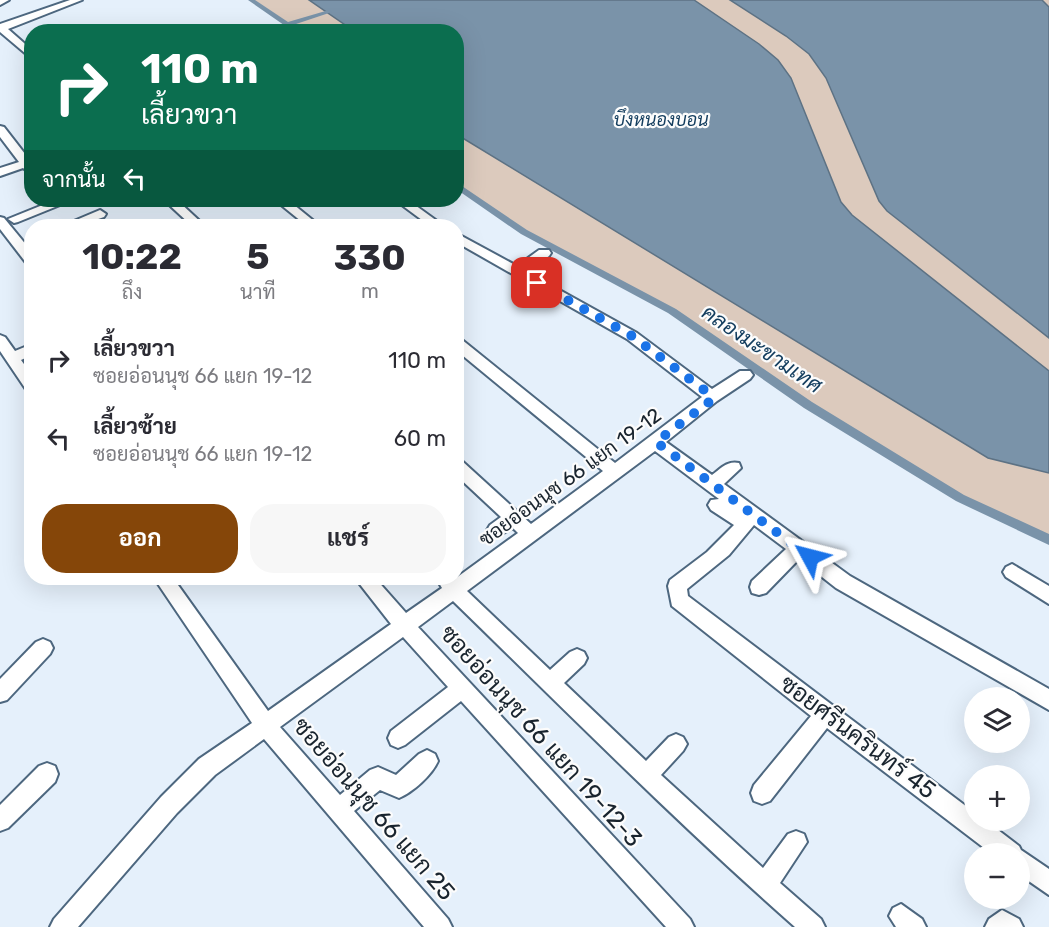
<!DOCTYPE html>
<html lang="th">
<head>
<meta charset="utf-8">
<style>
	body { margin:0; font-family:Rubik,Sarabun,sans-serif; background:#f7f7f7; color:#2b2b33; height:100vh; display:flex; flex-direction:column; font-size:22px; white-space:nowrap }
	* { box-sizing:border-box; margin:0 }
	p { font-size:20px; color:#7c7c81 }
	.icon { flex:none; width:33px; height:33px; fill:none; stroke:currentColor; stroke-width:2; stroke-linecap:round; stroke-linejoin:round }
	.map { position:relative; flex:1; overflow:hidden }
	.sheet { position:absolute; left:24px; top:219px; width:440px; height:366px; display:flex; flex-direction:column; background:#fff; border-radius:24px; box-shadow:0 6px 24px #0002 }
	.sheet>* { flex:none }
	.hud { position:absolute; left:24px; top:24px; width:440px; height:183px; border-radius:24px; box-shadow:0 6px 24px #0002; background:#0b6e4f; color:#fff; overflow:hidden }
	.tools { position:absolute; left:964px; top:687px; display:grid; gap:12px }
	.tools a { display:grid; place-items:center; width:66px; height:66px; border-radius:50%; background:#fff; box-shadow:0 6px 24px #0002; font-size:30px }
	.pin { position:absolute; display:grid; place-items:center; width:51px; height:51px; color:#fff; margin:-26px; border-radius:12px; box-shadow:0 3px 9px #0006 }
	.me { position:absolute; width:66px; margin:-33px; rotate:308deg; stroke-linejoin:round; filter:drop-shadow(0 0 4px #0008) }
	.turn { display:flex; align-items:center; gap:21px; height:126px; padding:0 18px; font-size:27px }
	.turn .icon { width:78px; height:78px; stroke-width:2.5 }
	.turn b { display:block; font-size:42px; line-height:51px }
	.then { display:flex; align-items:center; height:57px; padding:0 18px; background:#0003; gap:12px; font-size:22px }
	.eta { display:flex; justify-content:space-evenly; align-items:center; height:102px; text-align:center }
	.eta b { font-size:36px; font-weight:700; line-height:42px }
	.cta { display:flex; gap:12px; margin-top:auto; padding:12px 18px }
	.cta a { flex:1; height:69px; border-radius:24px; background:#854609; color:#fff; font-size:24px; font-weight:700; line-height:69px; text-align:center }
	.cta a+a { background:#f7f7f7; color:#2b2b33 }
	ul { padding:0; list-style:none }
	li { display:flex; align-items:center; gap:18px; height:78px; padding:0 18px }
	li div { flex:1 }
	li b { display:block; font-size:22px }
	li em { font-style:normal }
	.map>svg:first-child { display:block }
</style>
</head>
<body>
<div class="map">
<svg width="1049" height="927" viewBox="0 0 1049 927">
	<rect width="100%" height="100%" fill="#e5f0fb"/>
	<polygon fill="#dccabd" points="251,0 1049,0 1049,540 960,498 808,405 672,311 524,232 456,185 456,32 299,31"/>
	<g fill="#7a93a9" stroke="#5d7284" stroke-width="1.5">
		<polygon points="309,0 694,0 759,44 778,60 791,78 841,202 852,215 1049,371 1049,473 988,458 456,134 456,32 354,31"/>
		<polygon points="730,0 1042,0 1049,7 1049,338 887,211 879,201 826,78 809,54 786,36"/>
	</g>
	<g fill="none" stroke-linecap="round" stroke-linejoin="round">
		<g fill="#7a93a9" fill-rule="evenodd">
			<polygon points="248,0 255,0 288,22 329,10 332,12 293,25 302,32 294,32"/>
			<polygon points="456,182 527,230 676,309 812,402 964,495 1049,534 1049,545 956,501 804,408 668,313 521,234 456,189"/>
		</g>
		<g stroke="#4d677f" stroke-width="4">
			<g id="minor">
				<polygon points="0,0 9,0 0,5"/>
				<polygon points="70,0 82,0 8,29 32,50 32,59 0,32 0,24"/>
				<polygon points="0,126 4,127 32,163 32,175 23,168 0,176 0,168 19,162 0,137"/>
				<polygon points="55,200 63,200 65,203 18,222 14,223 8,219"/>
				<polygon points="164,200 177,200 205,226 192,226"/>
				<polygon points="275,200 288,200 320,226 307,226"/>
				<polygon points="395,200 408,200 444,226 430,226"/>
				<polygon points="100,210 106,214 104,217 78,226 62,226"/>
				<polygon points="0,217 4,218 32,252 32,265 27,264 0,229"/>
				<path d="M456,233l61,33 22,-16h10l2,3 -2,3 -22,16 110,61 75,56 28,-18h10l3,4 -3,4 -33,22 -51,41 46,33c8,-6 16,-15 27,-12l2,5 -17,16 126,92 199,113v21l-213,-122 -37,-29 -33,34 -7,2 -7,-2 -2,-6 2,-6 34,-32 -32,-24 -25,30 -42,34 1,7 287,217v7h10l34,26 2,4 28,19v26l-29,-20v-21h-28l-165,-126 -57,73 -8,3 -8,-3 -3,-8 3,-8 57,-69 -139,-110 -4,-20 2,-6 37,-28 27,-27 -23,-15 -3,-5 3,-5 8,-1 -64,-48 -188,140 83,79 20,-18 7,-3 7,3 3,6 -3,6 -20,19 82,78 23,-24 7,-3 7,3 4,7 -4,7 -22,24 102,93 25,-34 8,-3 8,3 3,8 -27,41 41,36 4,8h-30c-118,-104 -229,-216 -342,-326l-35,26 272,292 4,8h-28l-205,-226 -56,44 -7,3 -7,-3 -3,-7 3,-7 57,-44 -45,-50 -123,90 60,68 30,-25 8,-3 18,8 23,-21 8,-4 8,4 3,7c-6,14 -25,31 -39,37l-19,-8 -26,21 94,108 4,8h-28l-160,-188 -49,36 -38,38 -99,114h-28l4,-8 107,-122 38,-38 53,-36 -98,-145h19l95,133 123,-87 -36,-46h20l31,35 36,-25 -6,-10h20l62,-45 -5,-5 -17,9 -6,-2 -3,-5 3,-5 11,-8 -45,-42v-16l6,2 69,63 72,-53 -147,-121v-13l5,2 154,124 87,-66 -75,-58 -171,-97z"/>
				<polygon points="0,335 5,337 15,351 32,344 32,355 21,360 32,375 32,392 27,391 0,351"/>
				<polygon points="1012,564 1049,586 1049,604 1006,577 1003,572 1006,567"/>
				<polygon points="43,639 50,642 53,648 50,654 7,700 0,702 0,679 36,642"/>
				<polygon points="47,763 55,766 58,774 55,782 8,828 0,831 0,805 39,766"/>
				<polygon points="901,904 922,919 926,927 896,927 889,916 893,908"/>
				<polygon points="1002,910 1019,919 1023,927 985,927 989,919"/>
			</g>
		</g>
		<use href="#minor" fill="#fff" fill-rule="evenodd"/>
	</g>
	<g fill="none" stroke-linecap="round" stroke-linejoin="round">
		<polyline stroke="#1a73e8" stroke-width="10" stroke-dasharray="0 18" points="537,283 632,336 707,392 712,397 709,402 656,442 810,557"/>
	</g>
	<g text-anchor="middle" stroke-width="4.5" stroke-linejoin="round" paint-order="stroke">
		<g font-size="18" font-style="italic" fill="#133d5e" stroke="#fcfcfc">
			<text x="661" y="126">บึงหนองบอน</text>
		</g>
		<g font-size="20" fill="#19242e" stroke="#fcfcfc">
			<text transform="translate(570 477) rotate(-36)" y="7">ซอยอ่อนนุช 66 แยก 19-12</text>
		</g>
		<g font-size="21" font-style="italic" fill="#133d5e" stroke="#fcfcfc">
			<text transform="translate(762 349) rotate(34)" y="7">คลองมะขามเทศ</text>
		</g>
		<g font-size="24" fill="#19242e" stroke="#fcfcfc">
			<text transform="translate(541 736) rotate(48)" y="8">ซอยอ่อนนุช 66 แยก 19-12-3</text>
			<text transform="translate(858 737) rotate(37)" y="8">ซอยศรีนครินทร์ 45</text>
			<text transform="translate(374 809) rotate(49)" y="8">ซอยอ่อนนุช 66 แยก 25</text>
		</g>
	</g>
</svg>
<div class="tools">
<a><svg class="icon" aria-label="layers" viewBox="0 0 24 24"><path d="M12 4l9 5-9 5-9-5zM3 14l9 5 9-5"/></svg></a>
<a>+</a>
<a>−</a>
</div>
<div class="pin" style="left:537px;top:283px;background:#d93025"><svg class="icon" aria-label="arrive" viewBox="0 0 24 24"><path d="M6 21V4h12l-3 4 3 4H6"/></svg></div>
<svg class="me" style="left:810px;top:557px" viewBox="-20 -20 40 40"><path d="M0-17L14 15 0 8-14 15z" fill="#1a73e8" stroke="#fff" stroke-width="4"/></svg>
<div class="hud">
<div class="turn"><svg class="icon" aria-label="right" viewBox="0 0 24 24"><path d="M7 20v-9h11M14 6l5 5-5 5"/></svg><div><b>110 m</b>เลี้ยวขวา</div></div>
<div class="then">จากนั้น<svg class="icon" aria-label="left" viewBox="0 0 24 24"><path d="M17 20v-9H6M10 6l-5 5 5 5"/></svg></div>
</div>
<section class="sheet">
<div class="eta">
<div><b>10:22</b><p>ถึง</p></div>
<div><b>5</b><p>นาที</p></div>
<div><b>330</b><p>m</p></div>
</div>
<ul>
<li><svg class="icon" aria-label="right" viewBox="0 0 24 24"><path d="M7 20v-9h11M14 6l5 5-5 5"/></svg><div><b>เลี้ยวขวา</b><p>ซอยอ่อนนุช 66 แยก 19-12</p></div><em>110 m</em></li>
<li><svg class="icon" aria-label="left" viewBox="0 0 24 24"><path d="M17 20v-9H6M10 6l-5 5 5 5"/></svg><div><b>เลี้ยวซ้าย</b><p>ซอยอ่อนนุช 66 แยก 19-12</p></div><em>60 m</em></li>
</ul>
<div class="cta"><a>ออก</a><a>แชร์</a></div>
</section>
</div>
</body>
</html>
